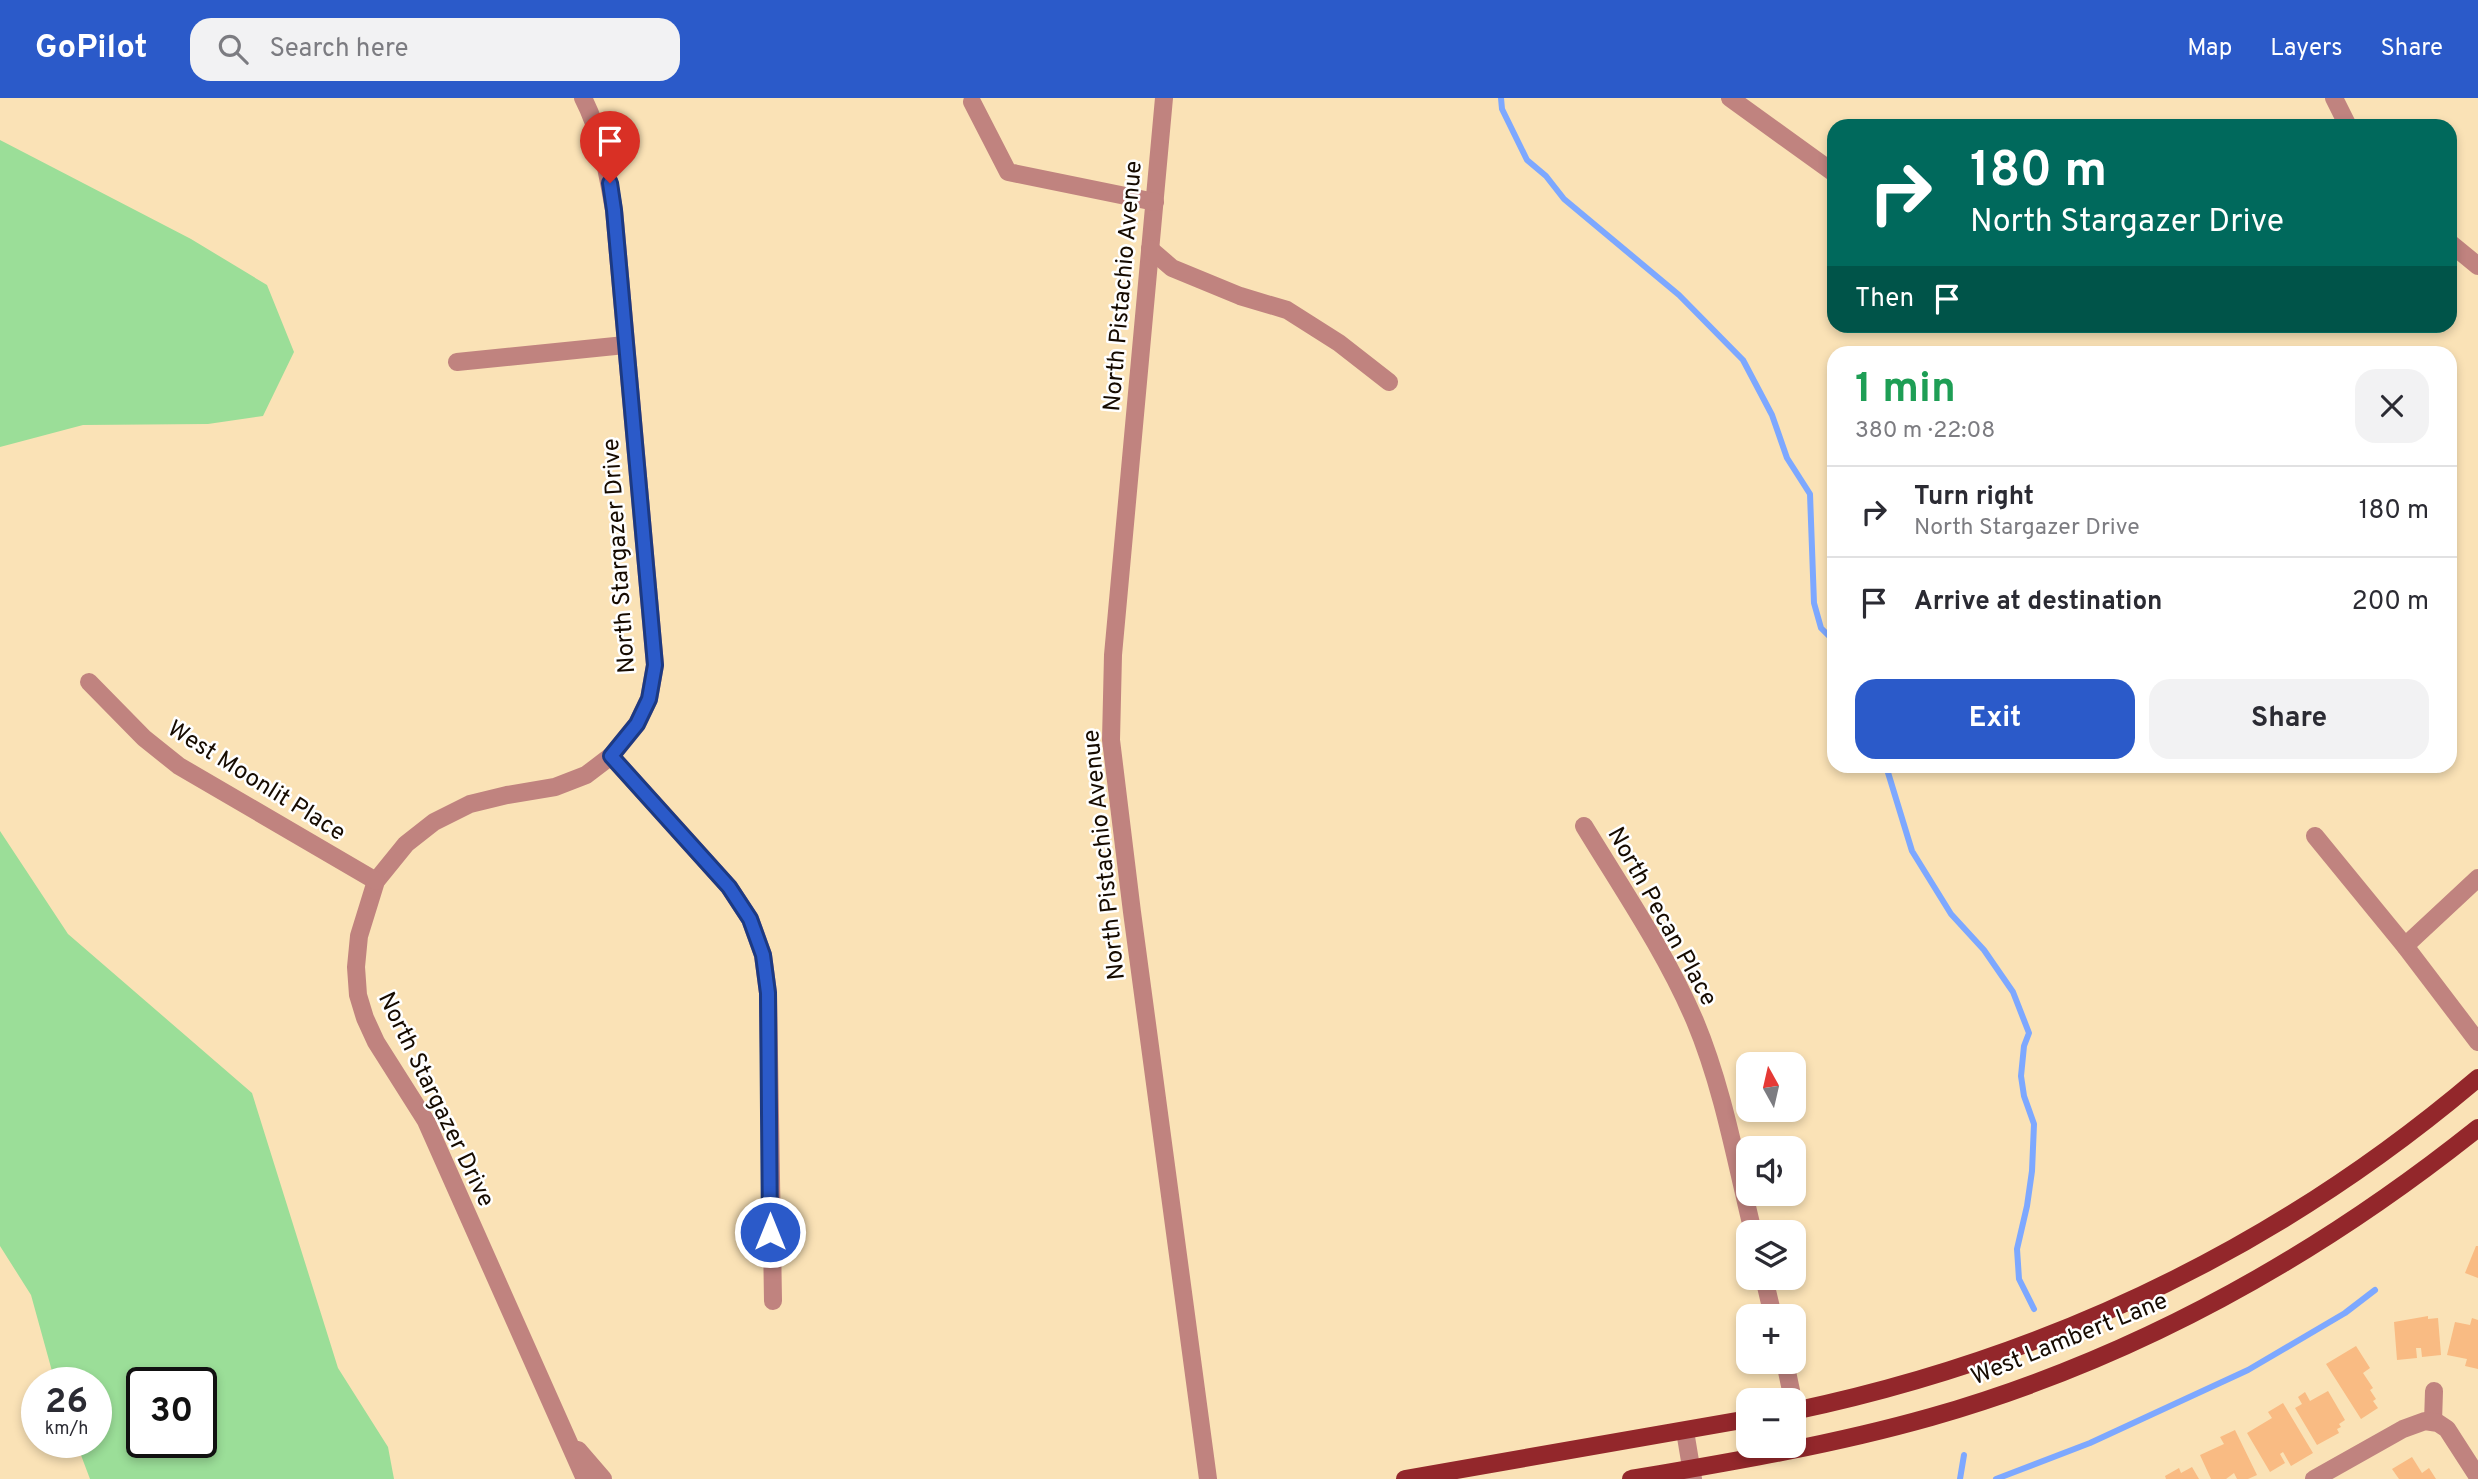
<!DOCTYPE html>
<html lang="en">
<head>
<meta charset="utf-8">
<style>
	body { margin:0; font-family:Overpass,sans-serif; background:#f2f2f3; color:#2b2b33; height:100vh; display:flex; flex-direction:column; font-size:26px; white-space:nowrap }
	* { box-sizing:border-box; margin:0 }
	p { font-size:23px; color:#7c7c81 }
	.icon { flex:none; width:38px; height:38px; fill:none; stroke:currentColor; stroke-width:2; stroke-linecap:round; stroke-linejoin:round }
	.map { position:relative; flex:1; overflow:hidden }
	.side { position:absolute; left:1827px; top:248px; width:630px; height:427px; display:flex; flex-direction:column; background:#fff; border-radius:21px; box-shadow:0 4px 10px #0003 }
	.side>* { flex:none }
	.top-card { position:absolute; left:1827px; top:21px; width:630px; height:214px; border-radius:21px; box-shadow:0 4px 10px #0003; background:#00695c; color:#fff; overflow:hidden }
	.needle { width:46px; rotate:352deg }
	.fabs { position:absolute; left:1736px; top:954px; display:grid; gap:14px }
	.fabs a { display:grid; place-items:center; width:70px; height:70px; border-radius:14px; background:#fff; box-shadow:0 4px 10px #0003; font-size:35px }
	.speed { position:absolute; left:21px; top:1269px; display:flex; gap:14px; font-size:35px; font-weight:700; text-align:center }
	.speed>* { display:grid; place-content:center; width:91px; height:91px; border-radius:50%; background:#fff; box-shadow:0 4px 10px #0003; line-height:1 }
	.speed small { font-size:18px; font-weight:400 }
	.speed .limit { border:4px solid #111; border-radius:10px; background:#fff; color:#111 }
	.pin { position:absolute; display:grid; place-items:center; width:60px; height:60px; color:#fff; margin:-72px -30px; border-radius:50% 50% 50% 0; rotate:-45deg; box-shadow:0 0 7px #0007 }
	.pin .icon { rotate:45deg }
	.me { position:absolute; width:77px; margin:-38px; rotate:0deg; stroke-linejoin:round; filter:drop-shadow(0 0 5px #0008) }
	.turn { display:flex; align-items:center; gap:24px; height:147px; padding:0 28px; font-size:32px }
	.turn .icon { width:91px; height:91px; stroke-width:2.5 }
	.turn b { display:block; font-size:49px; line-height:60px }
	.then { display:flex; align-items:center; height:66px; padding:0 28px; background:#0003; gap:14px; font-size:26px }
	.round { display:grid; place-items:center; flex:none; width:74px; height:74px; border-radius:21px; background:#f2f2f3 }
	.summary { display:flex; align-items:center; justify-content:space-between; height:119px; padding:0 28px }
	h1 { font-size:42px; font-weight:700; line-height:52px; color:#1e9e55 }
	.action { display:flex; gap:14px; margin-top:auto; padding:14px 28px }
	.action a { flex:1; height:80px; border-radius:21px; background:#2b5ac9; color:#fff; font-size:28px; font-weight:700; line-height:80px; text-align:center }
	.action a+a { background:#f2f2f3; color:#2b2b33 }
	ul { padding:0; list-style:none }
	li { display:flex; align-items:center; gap:21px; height:91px; padding:0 28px; border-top:2px solid #e1e1e2 }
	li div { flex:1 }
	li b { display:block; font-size:26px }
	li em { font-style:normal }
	header { display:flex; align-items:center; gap:42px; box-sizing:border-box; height:98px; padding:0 35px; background:#2b5ac9; color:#fff }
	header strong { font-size:33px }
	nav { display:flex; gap:38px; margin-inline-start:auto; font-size:24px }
	.search { width:490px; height:63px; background:#f2f2f3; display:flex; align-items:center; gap:18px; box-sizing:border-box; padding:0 24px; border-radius:21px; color:#7c7c81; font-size:26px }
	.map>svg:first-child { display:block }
</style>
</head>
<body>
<header>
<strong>GoPilot</strong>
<div class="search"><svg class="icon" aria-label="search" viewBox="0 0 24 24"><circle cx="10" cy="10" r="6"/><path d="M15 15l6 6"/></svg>Search here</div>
<nav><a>Map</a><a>Layers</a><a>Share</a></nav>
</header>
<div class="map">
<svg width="2478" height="1381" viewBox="0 0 2478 1381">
	<rect width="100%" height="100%" fill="#fae2b6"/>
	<g fill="#9bde98" fill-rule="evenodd">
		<polygon points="0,42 191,141 267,187 294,254 263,318 208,326 83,327 0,349"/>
		<path d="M0,733l68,103 184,159 86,275 50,79 6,32h-304l-14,-37h20v-60h-41l-24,-87 -31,-49zM142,1284h59v60h-59z"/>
	</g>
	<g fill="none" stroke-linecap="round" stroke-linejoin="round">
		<g stroke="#7da8ff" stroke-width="6">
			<polyline points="1501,0 1502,11 1527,62 1546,78 1564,101 1679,197 1743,262 1772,317 1787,360 1810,396 1814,505 1821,530 1834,543"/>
			<polyline points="1886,668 1912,753 1951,816 1984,852 2013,894 2029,935 2024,948 2021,978 2024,998 2034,1026 2032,1073 2027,1108 2017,1151 2019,1181 2034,1211"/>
			<polyline points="1960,1381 1964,1357"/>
			<polyline points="1996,1381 2090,1345 2248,1272 2345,1215 2375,1192"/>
		</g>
	</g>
	<g fill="#f9bb83">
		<polygon points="2476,1148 2478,1148 2478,1180 2465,1175"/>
		<polygon points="2428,1218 2428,1221 2438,1220 2441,1257 2422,1259 2421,1250 2416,1250 2417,1260 2397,1262 2394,1224"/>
		<polygon points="2472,1220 2478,1222 2478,1271 2465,1268 2467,1261 2447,1257 2455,1224 2470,1227"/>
		<polygon points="2356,1248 2370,1270 2363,1275 2373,1290 2370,1292 2376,1301 2373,1303 2378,1310 2361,1321 2326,1266"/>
		<polygon points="2328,1293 2345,1322 2339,1326 2341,1329 2337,1331 2339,1335 2317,1347 2295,1310 2302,1306 2298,1299 2305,1294 2310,1303"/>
		<polygon points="2283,1305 2313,1355 2291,1368 2283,1354 2280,1356 2285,1365 2270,1374 2247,1335 2272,1320 2268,1314"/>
		<polygon points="2235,1332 2257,1377 2248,1381 2237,1381 2234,1375 2226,1381 2211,1381 2200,1357 2224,1346 2220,1339"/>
		<polygon points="2412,1359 2422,1375 2429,1370 2436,1381 2399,1381 2392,1371"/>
		<polygon points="2192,1369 2199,1381 2166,1381 2165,1378 2179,1370 2181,1375"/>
	</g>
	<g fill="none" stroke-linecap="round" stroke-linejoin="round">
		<g stroke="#c0837f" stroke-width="18">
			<path d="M583,0c18,35 24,73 31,112l41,455 -6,34 -12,25 -26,32 -25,19 -31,12 -48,8 -37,9 -36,18 -28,22 -30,37 -17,55 -3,31 2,28 7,23 11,24 50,79 159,358"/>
			<polyline points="1164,0 1113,557 1111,642 1132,814 1208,1381"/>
			<polyline points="1730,0 1834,75"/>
			<polyline points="2334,0 2348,28"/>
			<polyline points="972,4 1008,74 1155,104"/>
			<polyline points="2450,145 2478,168"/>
			<polyline points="1150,151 1172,170 1240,198 1287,212 1339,245 1389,284"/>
			<polyline points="457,264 625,247"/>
			<polyline points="89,584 144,640 179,668 376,783"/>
			<polyline points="611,658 729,789 750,821 763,857 768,895 773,1203"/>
			<path d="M1584,728c39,64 82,127 111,195 28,67 41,141 58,211"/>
			<polyline points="2315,738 2405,848 2478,944"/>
			<polyline points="2405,848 2478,780"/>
			<polyline points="1764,1180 1773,1218"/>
			<polyline points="1785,1264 1793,1302"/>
			<polyline points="2433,1324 2434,1293"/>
			<polyline points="1685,1333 1693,1381"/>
			<polyline points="578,1352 603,1381"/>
			<polyline points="2314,1381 2403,1331 2425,1323 2438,1325 2447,1331 2478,1379"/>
		</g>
		<g stroke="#93272b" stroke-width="18">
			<path d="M1794,1313c256,-54 484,-163 684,-333"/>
			<polyline points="1405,1381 1748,1321"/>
			<path d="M1631,1381c100,-17 201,-34 300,-62 200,-57 384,-159 547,-289"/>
		</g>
	</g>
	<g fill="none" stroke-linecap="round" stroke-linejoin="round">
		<g stroke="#1c3a83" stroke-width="18">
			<polyline id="route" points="610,85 614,112 655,567 649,601 637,626 611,658 729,789 750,821 763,857 768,895 770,1134"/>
		</g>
		<use href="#route" stroke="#2b5ac9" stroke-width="12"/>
	</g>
	<g text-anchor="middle" stroke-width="5" stroke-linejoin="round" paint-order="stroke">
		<g font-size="24" fill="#160b00" stroke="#fff">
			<text transform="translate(1122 188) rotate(-85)" y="8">North Pistachio Avenue</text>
			<text transform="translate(618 458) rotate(-94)" y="8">North Stargazer Drive</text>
			<text transform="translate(257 682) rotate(32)" y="8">West Moonlit Place</text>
			<text transform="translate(1103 757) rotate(-96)" y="8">North Pistachio Avenue</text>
			<text transform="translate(1663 818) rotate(61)" y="8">North Pecan Place</text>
			<text transform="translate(437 1001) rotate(64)" y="8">North Stargazer Drive</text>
			<text transform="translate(2069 1240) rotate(-22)" y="8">West Lambert Lane</text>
		</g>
	</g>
</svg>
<div class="fabs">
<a><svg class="needle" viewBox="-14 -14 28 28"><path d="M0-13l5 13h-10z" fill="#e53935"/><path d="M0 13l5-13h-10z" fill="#7c7c81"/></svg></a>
<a><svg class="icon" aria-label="sound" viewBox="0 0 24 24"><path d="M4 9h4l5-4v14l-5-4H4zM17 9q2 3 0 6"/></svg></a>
<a><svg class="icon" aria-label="layers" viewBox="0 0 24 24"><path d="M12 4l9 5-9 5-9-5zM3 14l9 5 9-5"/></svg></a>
<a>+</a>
<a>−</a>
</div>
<div class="speed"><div>26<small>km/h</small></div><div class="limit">30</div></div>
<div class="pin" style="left:610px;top:85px;background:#d93025"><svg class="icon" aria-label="arrive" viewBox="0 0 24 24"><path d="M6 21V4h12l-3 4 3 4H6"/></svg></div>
<svg class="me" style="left:770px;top:1134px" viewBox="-20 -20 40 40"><circle r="17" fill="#2b5ac9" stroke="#fff" stroke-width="3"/><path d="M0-11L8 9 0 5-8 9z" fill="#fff"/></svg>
<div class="top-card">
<div class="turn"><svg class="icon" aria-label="right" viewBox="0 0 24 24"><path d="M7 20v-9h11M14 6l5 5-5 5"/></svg><div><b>180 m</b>North Stargazer Drive</div></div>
<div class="then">Then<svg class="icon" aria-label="arrive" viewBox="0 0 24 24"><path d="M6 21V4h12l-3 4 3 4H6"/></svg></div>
</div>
<section class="side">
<div class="summary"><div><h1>1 min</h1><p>380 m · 22:08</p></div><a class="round"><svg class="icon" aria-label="close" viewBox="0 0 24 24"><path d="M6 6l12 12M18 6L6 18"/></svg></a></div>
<ul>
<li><svg class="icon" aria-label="right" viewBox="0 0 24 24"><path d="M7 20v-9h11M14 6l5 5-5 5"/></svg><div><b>Turn right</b><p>North Stargazer Drive</p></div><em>180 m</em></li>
<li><svg class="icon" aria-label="arrive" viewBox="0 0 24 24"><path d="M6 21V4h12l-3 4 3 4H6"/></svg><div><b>Arrive at destination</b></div><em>200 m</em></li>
</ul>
<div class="action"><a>Exit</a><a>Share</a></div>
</section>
</div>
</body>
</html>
